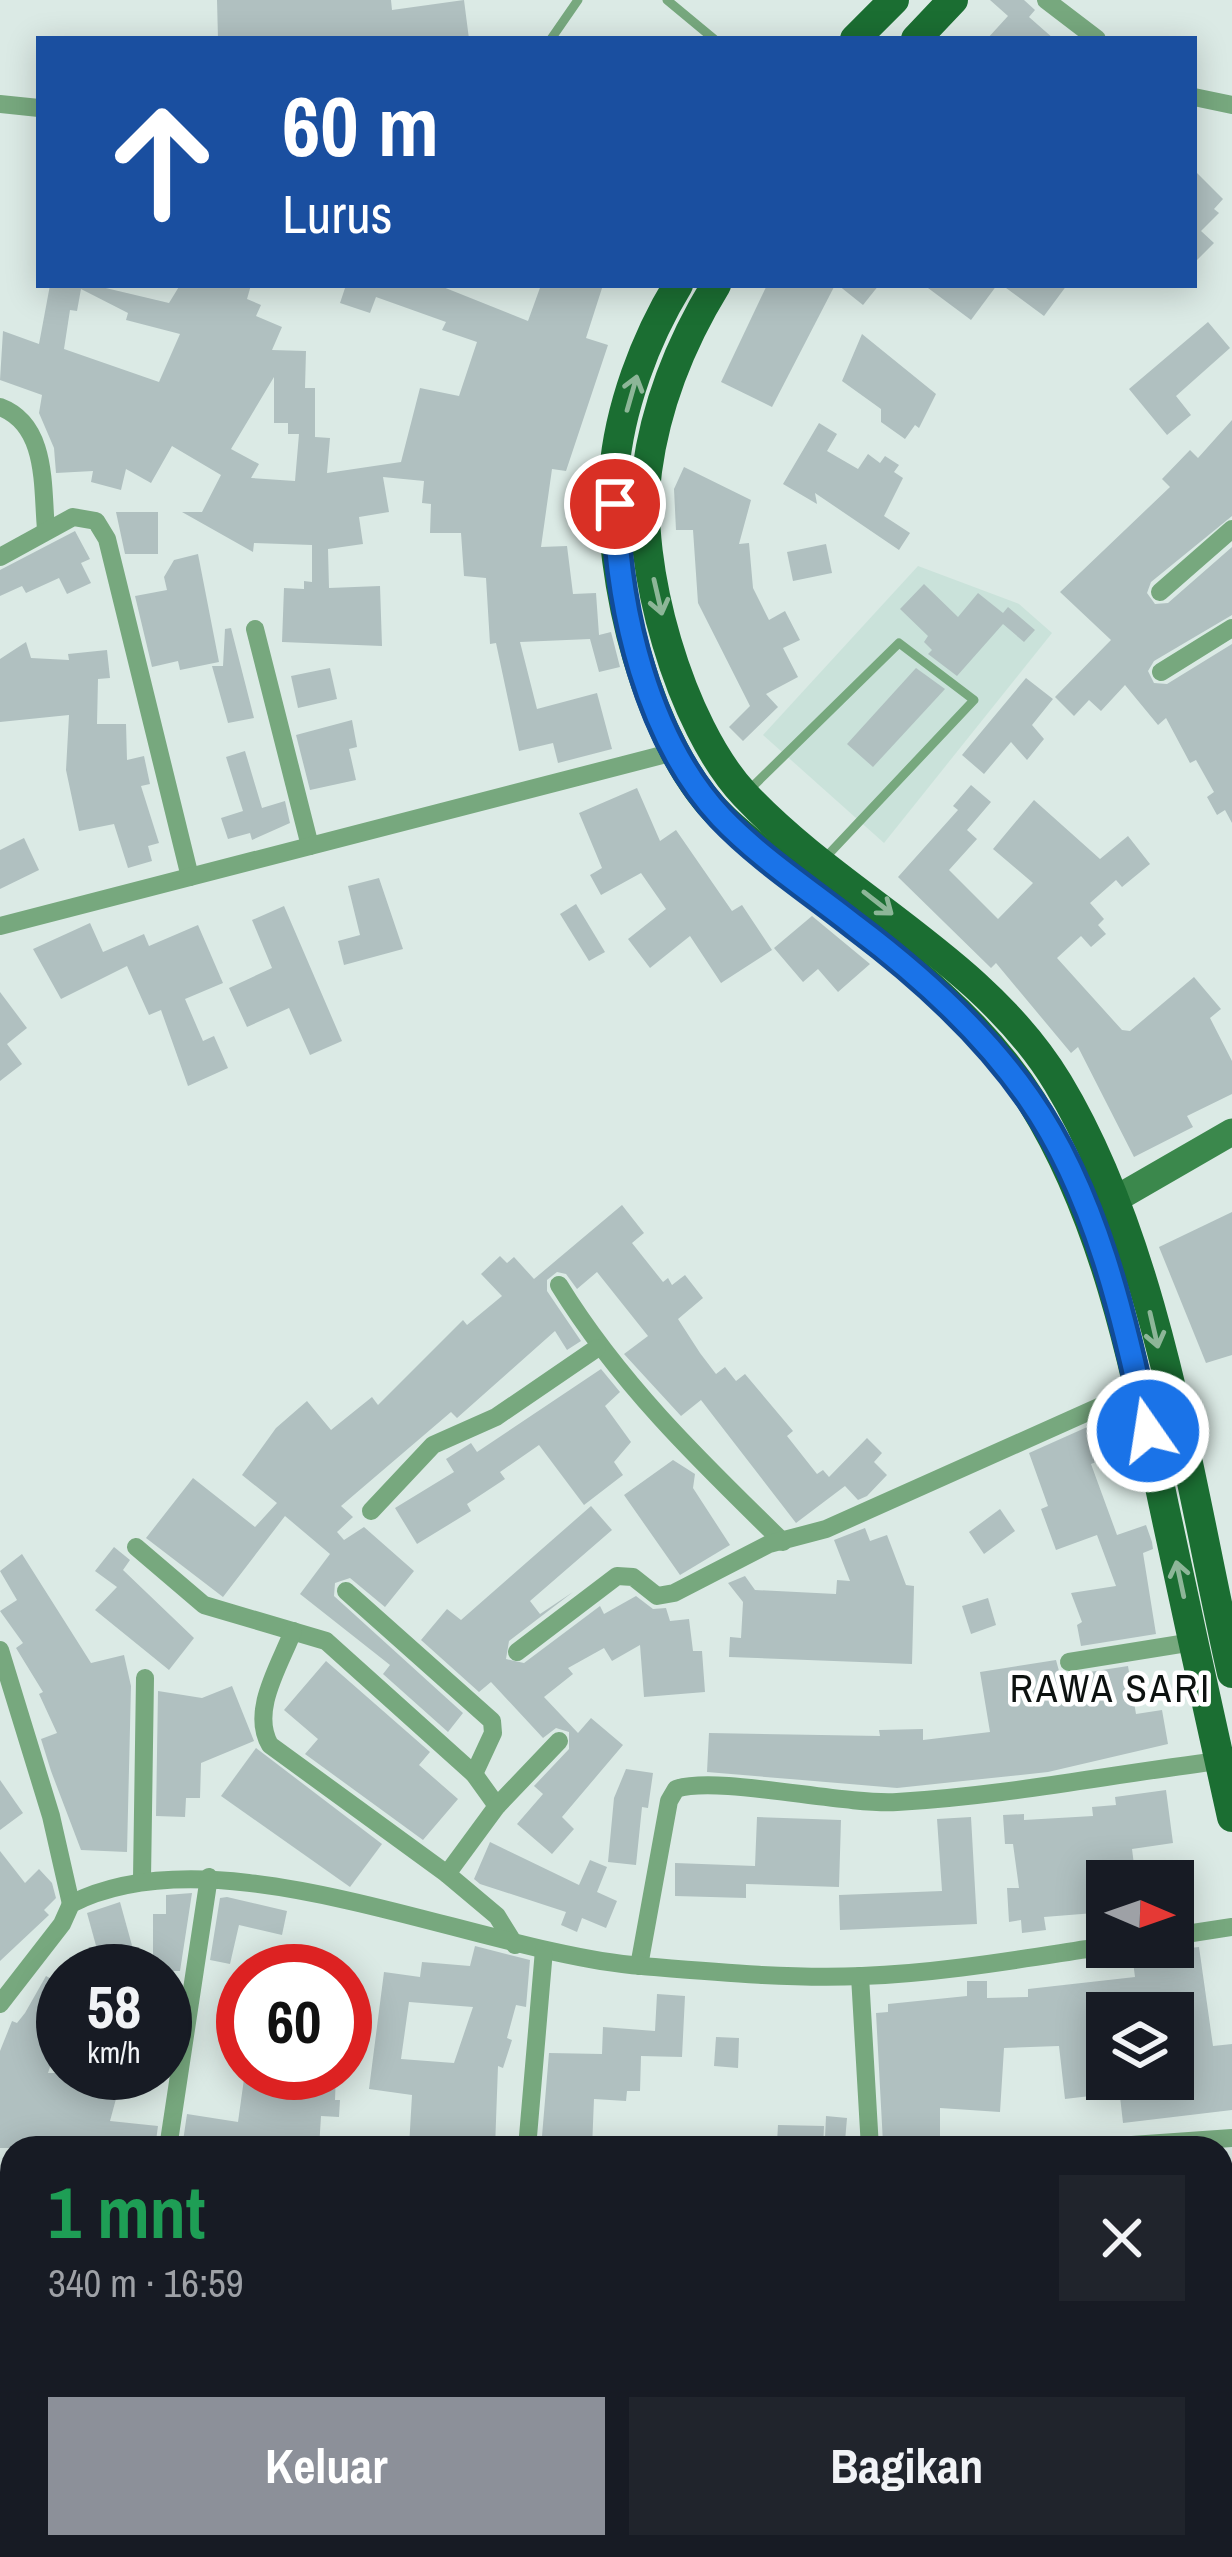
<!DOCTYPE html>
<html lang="id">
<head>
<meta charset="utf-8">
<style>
	body { margin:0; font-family:"Archivo Narrow",sans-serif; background:#20242c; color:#f1f3f6; height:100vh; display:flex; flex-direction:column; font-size:45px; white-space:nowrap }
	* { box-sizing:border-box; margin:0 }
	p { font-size:39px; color:#9ea1a6 }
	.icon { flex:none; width:66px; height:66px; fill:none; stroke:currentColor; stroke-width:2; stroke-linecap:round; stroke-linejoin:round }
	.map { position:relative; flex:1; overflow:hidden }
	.sheet { position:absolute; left:0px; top:2136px; width:1233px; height:423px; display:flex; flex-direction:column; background:#171b24; border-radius:36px 36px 0 0; box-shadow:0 6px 30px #0003 }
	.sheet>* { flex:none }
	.banner { position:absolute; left:36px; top:36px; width:1161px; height:252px; border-radius:0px; box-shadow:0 6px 30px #0003; background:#1a4fa0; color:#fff; overflow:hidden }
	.needle { width:78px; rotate:92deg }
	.fabs { position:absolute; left:1086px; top:1860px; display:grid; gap:24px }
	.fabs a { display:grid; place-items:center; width:108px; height:108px; border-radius:0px; background:#171b24; box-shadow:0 6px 30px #0003; font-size:60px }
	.speed { position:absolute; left:36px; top:1944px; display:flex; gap:24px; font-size:60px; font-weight:700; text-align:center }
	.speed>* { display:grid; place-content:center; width:156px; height:156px; border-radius:50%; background:#171b24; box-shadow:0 6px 30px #0003; line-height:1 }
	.speed small { font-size:30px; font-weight:400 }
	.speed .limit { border:18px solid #d22; background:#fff; color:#111 }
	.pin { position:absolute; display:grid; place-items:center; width:102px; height:102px; color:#fff; margin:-51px; border:6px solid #fff; border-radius:50%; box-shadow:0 3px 12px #0007 }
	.me { position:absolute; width:132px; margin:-66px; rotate:347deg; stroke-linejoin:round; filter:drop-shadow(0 0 9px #0008) }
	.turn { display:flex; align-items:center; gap:42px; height:252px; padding:0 48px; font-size:54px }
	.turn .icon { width:156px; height:156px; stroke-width:2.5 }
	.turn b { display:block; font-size:84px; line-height:102px }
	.round { display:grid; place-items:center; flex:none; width:126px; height:126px; border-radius:0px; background:#20242c }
	.headline { display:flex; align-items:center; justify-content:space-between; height:204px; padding:0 48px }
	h1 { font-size:72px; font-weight:700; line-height:90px; color:#1e9e55 }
	.action { display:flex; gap:24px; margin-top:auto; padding:24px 48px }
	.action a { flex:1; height:138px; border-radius:0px; background:#8c9099; color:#fff; font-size:48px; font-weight:700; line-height:138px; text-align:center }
	.action a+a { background:#20242c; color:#f1f3f6 }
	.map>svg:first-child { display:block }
</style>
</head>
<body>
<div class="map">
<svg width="1232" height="2557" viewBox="0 0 1232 2557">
	<rect width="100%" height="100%" fill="#dbeae5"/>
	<g fill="#cae2da">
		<polygon points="918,566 1019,604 1052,633 884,843 763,735"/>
		<polygon points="982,2547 1134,2547 1153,2557 973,2557"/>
	</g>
	<g fill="#b0c0c0" fill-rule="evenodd">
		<polygon points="217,0 391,0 392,10 464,0 469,39 218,39"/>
		<polygon points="990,0 1024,0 1035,10 1029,17 1054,39 987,39 1008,16"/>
		<polygon points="1194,170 1223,199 1214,209 1219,213 1201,231 1214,243 1194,263"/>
		<path d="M50,285h43l76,18 11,-18h71l-4,14 14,6 -5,11 26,11 -10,23 34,1 -1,37h10v49l15,1 -3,35 74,-11 19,-74 39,8 18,-54 -35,-12 4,-8 -70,-25 -6,16 -30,-10 6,-18h92l90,36 13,-36h62l-17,53 22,7 -42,126 -14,-2 -11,78 26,-1 6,48 23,-1 3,42 12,-3 9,35 -21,5 -9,-33 -70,3 17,67 60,-16 15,56 -54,14 -5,-20 -34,8 -23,-108 -6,1 -4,-66 -22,-2 -3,-43h-31l1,-29 -9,-1 2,-22 -41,-4 6,35 -30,5 4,27 -35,5 1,39 51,-2 2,60 -100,-4 2,-54 20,1v-8l8,1v-37l-58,-2 -1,9 -71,-40h20l19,-37 -49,-29 -21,37 -25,-14 -5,21 -30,-8 2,-11 -37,2 -2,-25 -15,-35 3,-18 -42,-15 3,-49 36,13zM81,289l47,24 -2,7 54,14 -21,48 -95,-33 6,-39 7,1zM274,377v46h14v11h11l-4,47 -44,-3 8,-14 -28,-15z"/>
		<polygon points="767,285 835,285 772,407 721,382"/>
		<polygon points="838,285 879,285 863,305"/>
		<polygon points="924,285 997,285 971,320"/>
		<polygon points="1002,285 1067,285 1044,316"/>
		<polygon points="1208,322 1230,348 1176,396 1191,415 1167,435 1129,389"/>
		<polygon points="862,334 936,394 919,428 915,425 905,439 881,422 881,409 842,381"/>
		<polygon points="1232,420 1232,516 1151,582 1147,593 1155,604 1168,603 1232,547 1232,615 1154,661 1148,671 1154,683 1167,684 1232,644 1232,823 1225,810 1217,815 1207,797 1214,792 1196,760 1190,763 1166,718 1158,725 1125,685 1101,711 1089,700 1074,716 1055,697 1111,640 1060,592 1170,487 1162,479 1190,450 1198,458"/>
		<polygon points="819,423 837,434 827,451 858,469 868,454 880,463 885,456 899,465 894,472 903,478 884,516 910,533 899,550 815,493 817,504 783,484"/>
		<polygon points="684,467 751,500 739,544 749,543 753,588 769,620 785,611 800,640 783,648 798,677 766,694 778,707 743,741 729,727 750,706 698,603 693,530 676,530 674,489"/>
		<polygon points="116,512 158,512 158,554 125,554"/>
		<polygon points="75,531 90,559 81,563 91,583 67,594 59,578 26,593 22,586 0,596 0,570"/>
		<polygon points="826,544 832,573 793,581 787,552"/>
		<polygon points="198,554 219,662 180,670 178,661 152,667 135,596 167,590 164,577 174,560"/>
		<polygon points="924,584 958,617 978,593 1003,613 1008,607 1035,630 1024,642 1003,624 957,676 928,654 932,650 924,642 928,636 900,609"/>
		<polygon points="231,628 254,718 228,723 212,666 223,666 225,629"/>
		<polygon points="26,642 31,658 69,660 68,654 107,650 110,678 98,679 97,724 126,724 127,760 144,756 150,784 141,786 159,843 148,846 152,861 128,868 114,824 79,831 66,770 69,715 0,722 0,659"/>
		<polygon points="330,668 337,699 298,708 291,676"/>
		<polygon points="916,668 945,689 873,767 847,744"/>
		<polygon points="1026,678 1053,699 1032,725 1044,739 1027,760 1011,742 984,774 962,755"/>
		<polygon points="352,720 357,747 349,749 356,780 310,790 296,735"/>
		<polygon points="245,751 262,808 285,801 290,823 252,840 250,833 228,839 221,818 243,811 226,757"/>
		<polygon points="971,785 991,802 967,830 977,839 949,870 998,919 1033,883 993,849 1034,800 1100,859 1128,836 1150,864 1122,887 1116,880 1090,903 1104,919 1098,925 1106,934 1091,947 1081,936 1057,958 1122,1030 1130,1031 1194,977 1221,1009 1210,1018 1232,1061 1232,1094 1187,1116 1193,1127 1134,1157 1078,1047 1071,1053 996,963 991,968 898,877 958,810 953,806"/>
		<polygon points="637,788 660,841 676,830 732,911 742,905 772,950 721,983 690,936 650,968 628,939 666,909 641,873 601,895 590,875 602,868 579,813"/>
		<polygon points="24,838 39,870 0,889 0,850"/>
		<polygon points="379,878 403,949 344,965 338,941 360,935 348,886"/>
		<polygon points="576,904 605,952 589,961 560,914"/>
		<polygon points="284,906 342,1041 310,1055 289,1008 247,1027 229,988 272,968 252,920"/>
		<polygon points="812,916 870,964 838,992 818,969 803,982 774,948"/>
		<polygon points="90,923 103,952 144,934 149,946 198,925 223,983 185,999 203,1041 214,1036 228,1068 188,1086 161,1010 149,1015 127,966 61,999 33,949"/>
		<polygon points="0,992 27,1028 7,1044 22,1064 0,1081"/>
		<polygon points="622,1205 644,1233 632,1243 663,1282 668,1278 672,1285 685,1275 703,1298 678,1319 700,1353 716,1374 725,1367 736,1381 745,1374 793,1431 787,1436 817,1474 823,1470 829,1477 867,1438 882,1453 874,1462 887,1475 867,1496 858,1500 845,1486 796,1523 701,1400 681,1416 624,1354 648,1336 597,1272 577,1289 566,1274 557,1272 547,1280 547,1291 581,1341 567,1350 555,1331 457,1418 451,1412 341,1506 353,1517 337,1532 344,1540 364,1527 414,1571 385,1607 350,1578 335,1583 334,1596 463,1713 448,1732 383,1674 390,1665 300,1594 330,1554 285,1516 223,1597 146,1538 193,1478 255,1527 277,1503 242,1475 276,1428 307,1401 331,1430 372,1397 378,1405 463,1320 467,1325 502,1296 481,1274 500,1256 507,1263 514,1257 534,1279"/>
		<polygon points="1232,1212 1232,1355 1206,1363 1159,1247"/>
		<polygon points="601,1369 620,1392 605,1406 631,1442 614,1462 623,1475 584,1505 539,1445 500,1472 505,1479 467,1504 471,1511 417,1544 395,1508 454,1472 446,1459 471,1443 477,1452"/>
		<polygon points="1094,1424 1106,1458 1091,1464 1117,1535 1146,1525 1152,1542 1153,1549 1143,1553 1156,1634 1081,1646 1077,1625 1082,1622 1071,1593 1116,1586 1097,1535 1056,1550 1041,1509 1048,1506 1029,1453"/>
		<polygon points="673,1460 695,1474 693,1488 730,1545 680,1575 624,1495"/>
		<polygon points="591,1506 612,1530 530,1601 540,1614 573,1592 509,1641 506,1659 524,1663 600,1606 604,1614 636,1596 653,1609 666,1608 670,1621 689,1619 693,1651 702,1651 705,1692 644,1697 640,1645 612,1661 604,1648 568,1668 573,1674 544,1697 578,1733 591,1718 623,1745 562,1817 574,1829 552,1854 517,1824 543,1794 534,1786 569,1749 569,1732 556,1728 543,1738 491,1682 479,1692 421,1640 447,1609 461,1620"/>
		<polygon points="1000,1509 1015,1531 984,1554 969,1532"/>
		<polygon points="865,1528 870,1541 887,1535 906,1585 914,1586 912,1664 729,1657 730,1637 741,1638 743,1602 728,1583 745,1576 755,1590 836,1594 837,1580 850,1581 834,1540"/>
		<polygon points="114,1547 130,1560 123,1570 194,1638 169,1670 95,1610 117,1587 95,1571"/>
		<polygon points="22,1554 91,1663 124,1655 131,1686 127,1852 81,1850 51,1771 41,1739 57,1733 39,1694 43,1692 16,1648 23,1643 0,1611 17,1600 0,1571"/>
		<polygon points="988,1598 996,1625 971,1634 962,1606"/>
		<polygon points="1056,1660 1059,1671 1070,1675 1128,1666 1136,1714 1162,1710 1168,1744 1048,1772 897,1788 707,1772 709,1733 880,1736 879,1730 923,1729 923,1740 990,1732 980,1672"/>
		<polygon points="326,1661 430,1752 419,1765 458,1799 423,1840 305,1754 318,1739 284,1710"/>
		<polygon points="232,1686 254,1741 201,1763 200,1798 186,1798 185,1817 156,1816 158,1691 202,1698"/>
		<polygon points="256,1748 382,1844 350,1887 221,1796"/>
		<polygon points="626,1769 653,1773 648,1808 642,1807 636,1865 608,1862 614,1798"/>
		<polygon points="0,1780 23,1813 0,1830"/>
		<polygon points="1166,1790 1173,1843 1132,1849 1136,1881 1107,1881 1107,1912 1044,1917 1046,1930 1022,1933 1021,1920 1009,1922 1007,1888 1019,1888 1013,1844 1005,1844 1003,1815 1024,1814 1024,1820 1093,1816 1092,1807 1116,1805 1115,1797"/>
		<polygon points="757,1817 841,1820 839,1887 746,1884 746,1898 675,1896 675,1863 755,1866"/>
		<polygon points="971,1817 977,1924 840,1930 839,1895 942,1891 937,1819"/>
		<polygon points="490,1842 579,1885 590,1860 607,1867 597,1892 617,1901 606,1928 582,1918 577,1932 561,1925 566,1912 480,1884 474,1879"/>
		<polygon points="0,1851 25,1883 39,1869 52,1883 56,1898 44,1910 49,1915 0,1961"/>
		<polygon points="192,1893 180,1971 153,1971 153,1914 166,1914 166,1895"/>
		<polygon points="227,1897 287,1911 282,1935 239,1925 230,1964 210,1960 220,1898"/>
		<polygon points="120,1902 139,1971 103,1971 87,1913"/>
		<path d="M475,1946l55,14 -4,47 -10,-2 -9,33 5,2 -9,28 -5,-2 -3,82 -86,-1 3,-52 -43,-6 15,-117 36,5 2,-15 48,4zM409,2002l64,5 -19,56 -53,-4z"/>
		<polygon points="1199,1947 1213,2046 1232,2044 1232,2110 1123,2123 1118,2079 1173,2079 1173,2013 1107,2013 1107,2094 1065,2099 1059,2046 1004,2048 1000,2112 940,2108 940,2139 883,2143 876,2013 888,2012 888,2004 967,1996 967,1981 987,1981 987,1998 1028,1997 1028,1989 1135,1977 1132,1954"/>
		<polygon points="46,1976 63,1985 46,2022 63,2028 48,2073 123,2073 110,2121 158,2126 155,2148 0,2148 0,2051 12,2021 17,2023 25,2013"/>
		<polygon points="657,1994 685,1996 682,2057 641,2056 640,2091 627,2091 626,2101 594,2099 592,2148 541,2148 549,2053 602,2054 603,2027 655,2031"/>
		<polygon points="165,2004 176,2005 168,2060 165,2060"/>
		<polygon points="716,2037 739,2038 738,2068 714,2066"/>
		<polygon points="310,2073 336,2073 335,2100 340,2100 339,2117 321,2116 319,2148 182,2148 187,2114 238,2122 244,2079 310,2088"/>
		<polygon points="826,2116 847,2118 845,2141 825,2139"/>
		<polygon points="778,2125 824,2126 823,2148 777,2143"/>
	</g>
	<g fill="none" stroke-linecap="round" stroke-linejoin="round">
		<g stroke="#77a87e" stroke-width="9">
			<polyline points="667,0 714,39"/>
			<polyline points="551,39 578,0"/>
			<polyline points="747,792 899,643 974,700 825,858"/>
			<polyline points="1099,2547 1121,2557"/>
			<polyline points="1046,2557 1049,2547"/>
		</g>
		<g stroke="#77a87e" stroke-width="18">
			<polyline points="1046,0 1097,39"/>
			<polyline points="1194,97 1232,105"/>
			<polyline points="0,104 39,108"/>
			<path d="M0,407c48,18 42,80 46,122"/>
			<polyline points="0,557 73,517 96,521 107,539 190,877"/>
			<polyline points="1160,592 1232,529"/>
			<polyline points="255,629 310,846"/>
			<polyline points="1161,672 1232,628"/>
			<polyline points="0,926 674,752"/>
			<path d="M559,1285c61,99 141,176 224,257"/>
			<polyline points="371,1511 433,1445 496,1417 597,1348"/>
			<polyline points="136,1547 204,1605 326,1641 474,1774 497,1806"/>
			<polyline points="346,1591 492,1721 493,1733 474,1774"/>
			<path d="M293,1631c-13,34 -43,80 -23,114l177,129"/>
			<polyline points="0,1650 51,1816 71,1904"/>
			<polyline points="517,1652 617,1576 633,1577 657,1596 674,1593 769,1544 826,1529 1139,1389"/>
			<polyline points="1069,1662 1193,1642"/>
			<polyline points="142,1879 145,1678"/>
			<polyline points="1173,1936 1232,1927"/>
			<polyline points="515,1945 497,1916 447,1874 497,1806 559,1741"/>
			<path d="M639,1966l30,-165 7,-12c41,-14 164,16 221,13 107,-6 216,-28 322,-41"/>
			<polyline points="860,1976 870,2148"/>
			<path d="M0,2004l62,-80 9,-20c150,-77 407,49 571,62 72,6 149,13 220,10 82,-3 164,-18 245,-30"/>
			<polyline points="168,2148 209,1877"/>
			<polyline points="527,2148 544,1950"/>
			<polyline points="1089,2148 1232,2138"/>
			<polyline points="0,2243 12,2249"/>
			<polyline points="0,2303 12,2283"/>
			<polyline points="0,2417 12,2424"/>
			<polyline points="1221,2497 1232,2504"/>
			<polyline points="223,2547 242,2557"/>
			<polyline points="408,2557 414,2547"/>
			<polyline points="679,2557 683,2547"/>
			<polyline points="897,2557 910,2547"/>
		</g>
		<polyline stroke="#3b884c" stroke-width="27" points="1095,1211 1232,1132"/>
		<g stroke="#1b6e32" stroke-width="30">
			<polyline points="855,39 894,0"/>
			<polyline points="916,39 953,0"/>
			<path d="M678,285c-33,54 -59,124 -64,188 -8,102 34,276 111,347 100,92 233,163 307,282 75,121 103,267 132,404 22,104 45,207 68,311"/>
			<path d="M716,285c-35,57 -60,119 -69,186 -13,93 33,255 98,324 96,102 238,164 313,288 100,166 131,400 174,590"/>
		</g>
	</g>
	<defs><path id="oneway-shaft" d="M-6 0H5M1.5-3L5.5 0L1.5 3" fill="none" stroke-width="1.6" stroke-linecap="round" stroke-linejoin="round" transform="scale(3)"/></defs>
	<g stroke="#8db698">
		<use href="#oneway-shaft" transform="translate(632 393) rotate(-74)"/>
		<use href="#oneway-shaft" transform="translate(658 597) rotate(77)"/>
		<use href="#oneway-shaft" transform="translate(878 903) rotate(38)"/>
		<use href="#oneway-shaft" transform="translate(1154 1330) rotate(77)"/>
		<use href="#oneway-shaft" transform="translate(1180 1579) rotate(-102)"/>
	</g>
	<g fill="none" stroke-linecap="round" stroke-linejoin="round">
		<g stroke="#114b97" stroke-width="30">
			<path id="route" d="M615,504c3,105 32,234 106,313 39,41 90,74 134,109 64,48 128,106 174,172 66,94 96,223 119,333"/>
		</g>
		<use href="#route" stroke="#1a73e8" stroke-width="21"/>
	</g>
	<g text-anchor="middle" stroke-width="9" stroke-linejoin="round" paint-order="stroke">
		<g font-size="39" letter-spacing="3" fill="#0d1210" stroke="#fff">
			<text x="1111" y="1702">RAWA SARI</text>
		</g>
	</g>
</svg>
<div class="fabs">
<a><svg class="needle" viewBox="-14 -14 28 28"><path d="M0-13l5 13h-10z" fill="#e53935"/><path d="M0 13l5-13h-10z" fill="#9ea1a6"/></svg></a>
<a><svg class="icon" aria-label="layers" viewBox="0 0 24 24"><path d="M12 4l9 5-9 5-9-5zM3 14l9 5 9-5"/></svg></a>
</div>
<div class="speed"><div>58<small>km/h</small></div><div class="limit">60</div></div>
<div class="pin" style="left:615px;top:504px;background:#d93025"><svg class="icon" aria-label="arrive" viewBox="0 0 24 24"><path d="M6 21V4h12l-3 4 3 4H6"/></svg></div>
<svg class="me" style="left:1148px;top:1431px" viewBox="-20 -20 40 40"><circle r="17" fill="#1a73e8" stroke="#fff" stroke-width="3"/><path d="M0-11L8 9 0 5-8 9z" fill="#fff"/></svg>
<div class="banner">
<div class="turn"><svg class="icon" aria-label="ahead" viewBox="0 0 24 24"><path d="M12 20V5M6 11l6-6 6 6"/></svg><div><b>60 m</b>Lurus</div></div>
</div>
<section class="sheet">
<div class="headline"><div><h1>1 mnt</h1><p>340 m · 16:59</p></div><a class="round"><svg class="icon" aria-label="close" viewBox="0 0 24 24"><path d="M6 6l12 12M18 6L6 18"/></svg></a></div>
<div class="action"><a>Keluar</a><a>Bagikan</a></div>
</section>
</div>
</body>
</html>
